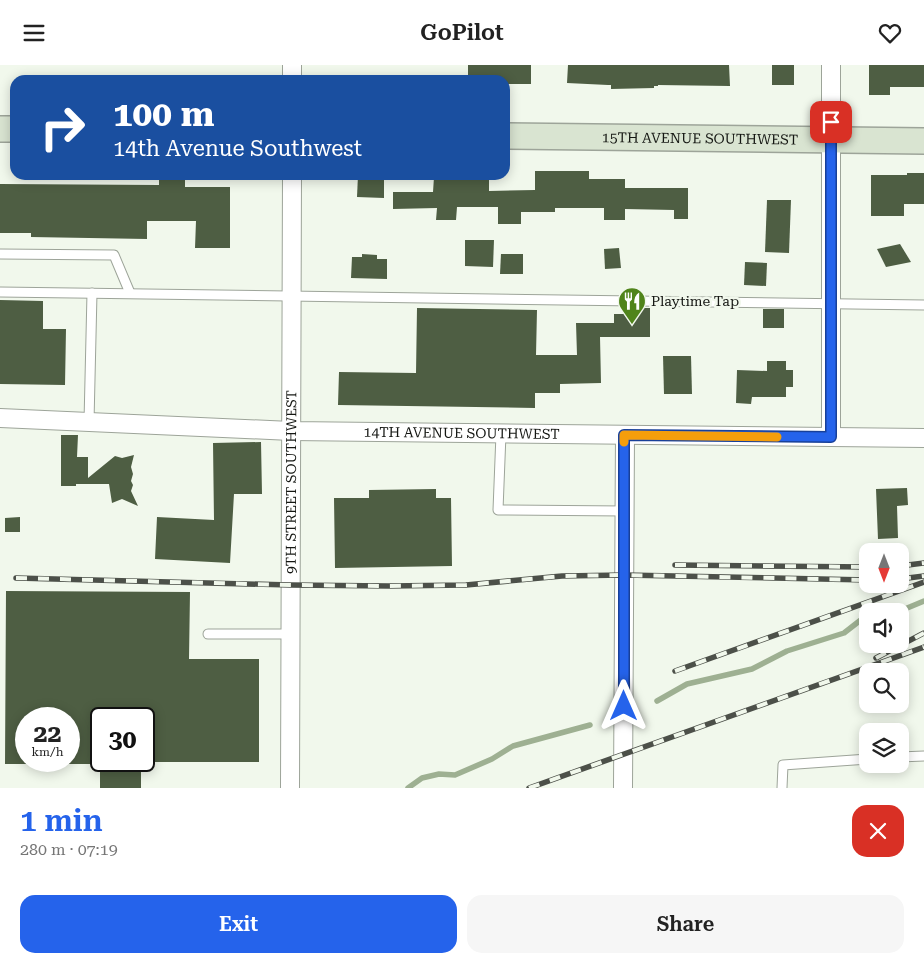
<!DOCTYPE html>
<html lang="en">
<head>
<meta charset="utf-8">
<style>
	body { margin:0; font-family:"Roboto Serif",serif; background:#f6f6f6; color:#222; height:100vh; display:flex; flex-direction:column; font-size:19px; white-space:nowrap }
	* { box-sizing:border-box; margin:0 }
	p { font-size:16px; color:#767676 }
	.icon { flex:none; width:28px; height:28px; fill:none; stroke:currentColor; stroke-width:2; stroke-linecap:round; stroke-linejoin:round }
	.map { position:relative; height:723px; overflow:hidden }
	.panel { display:flex; flex-direction:column; background:#fff; flex:1 }
	.panel>* { flex:none }
	.guide { position:absolute; left:10px; top:10px; width:500px; height:105px; border-radius:15px; box-shadow:0 2px 12px #0003; background:#1a4fa0; color:#fff; overflow:hidden }
	.needle { width:32px; rotate:180deg }
	.tools { position:absolute; left:859px; top:478px; display:grid; gap:10px }
	.tools a { display:grid; place-items:center; width:50px; height:50px; border-radius:10px; background:#fff; box-shadow:0 2px 12px #0003; font-size:25px }
	.speed { position:absolute; left:15px; top:642px; display:flex; gap:10px; font-size:25px; font-weight:700; text-align:center }
	.speed>* { display:grid; place-content:center; width:65px; height:65px; border-radius:50%; background:#fff; box-shadow:0 2px 12px #0003; line-height:1 }
	.speed small { font-size:12px; font-weight:400 }
	.speed .limit { border:2px solid #111; border-radius:8px; background:#fff; color:#111 }
	.pin { position:absolute; display:grid; place-items:center; width:42px; height:42px; color:#fff; margin:-21px; border-radius:10px; box-shadow:0 2px 8px #0006 }
	.me { position:absolute; width:55px; margin:-28px; rotate:0deg; stroke-linejoin:round; filter:drop-shadow(0 0 4px #0008) }
	.turn { display:flex; align-items:center; gap:18px; height:105px; padding:0 20px; font-size:22px }
	.turn .icon { width:65px; height:65px; stroke-width:2.5 }
	.turn b { display:block; font-size:35px; line-height:42px }
	.round { display:grid; place-items:center; flex:none; width:52px; height:52px; border-radius:15px; background:#f6f6f6 }
	.head { display:flex; align-items:center; justify-content:space-between; height:85px; padding:0 20px }
	h1 { font-size:30px; font-weight:600; line-height:38px; color:#2563eb }
	.action { display:flex; gap:10px; margin-top:auto; padding:10px 20px }
	.action a { flex:1; height:58px; border-radius:15px; background:#2563eb; color:#fff; font-size:20px; font-weight:600; line-height:58px; text-align:center }
	.action a+a { background:#f6f6f6; color:#222 }
	header { display:flex; justify-content:space-between; align-items:center; height:65px; padding:0 20px; background:#fff; font-size:22px; font-weight:600 }
	.map>svg:first-child { display:block }
</style>
</head>
<body>
<header><svg class="icon" aria-label="menu" viewBox="0 0 24 24"><path d="M4 6h16M4 12h16M4 18h16"/></svg>GoPilot<svg class="icon" aria-label="heart" viewBox="0 0 24 24"><path d="M12 20l-8-8c-3-5 5-10 8-4 3-6 11-1 8 4z"/></svg></header>
<div class="map">
<svg width="924" height="723" viewBox="0 0 924 723">
	<rect width="100%" height="100%" fill="#f1f8ec"/>
	<g fill="none" stroke-linecap="round" stroke-linejoin="round">
		<g stroke="#9eb092" stroke-width="5.5">
			<polyline points="900,546 924,536"/>
			<polyline points="657,636 687,619 752,604 787,586 844,568 862,554 868,553"/>
			<polyline points="408,723 422,713 439,709 455,710 492,694 513,681 590,660"/>
		</g>
	</g>
	<g fill="#4e5e43">
		<polygon points="468,0 531,0 531,19 505,19 505,15 468,15"/>
		<polygon points="568,0 729,0 730,21 658,20 658,21 654,21 654,23 611,24 611,20 608,20 567,18"/>
		<rect x="772" y="0" width="22" height="20"/>
		<polygon points="869,0 924,0 924,22 890,22 890,30 869,30"/>
		<polygon points="535,106 589,106 589,114 625,114 625,123 688,123 688,154 674,154 674,145 625,144 625,155 604,155 604,143 555,143 555,147 521,147 521,159 498,159 498,142 457,142 456,155 436,155 437,143 393,144 393,127 433,127 434,112 489,112 489,126 535,125"/>
		<polygon points="907,108 924,108 924,139 904,139 904,151 871,151 871,110 907,110"/>
		<polygon points="159,110 185,110 185,122 230,122 230,183 195,183 196,156 147,156 147,174 31,172 31,168 0,168 0,119 159,120"/>
		<polygon points="358,110 384,110 384,133 357,132"/>
		<polygon points="767,135 791,135 789,188 765,187"/>
		<polygon points="465,175 494,175 493,202 465,201"/>
		<polygon points="900,179 911,197 886,202 877,184"/>
		<polygon points="619,183 621,203 605,204 604,184"/>
		<polygon points="362,189 377,190 377,194 387,194 387,214 351,213 352,192 362,192"/>
		<polygon points="501,189 523,189 523,209 500,209"/>
		<polygon points="745,197 767,198 766,221 744,220"/>
		<polygon points="0,235 43,236 43,264 66,264 65,320 0,319"/>
		<polygon points="417,243 537,245 536,290 577,290 576,258 614,258 614,249 636,249 636,243 650,243 650,272 600,272 601,318 560,319 560,328 535,328 535,343 338,340 339,307 416,308"/>
		<rect x="763" y="244" width="21" height="19"/>
		<polygon points="663,291 691,291 692,329 664,329"/>
		<polygon points="767,296 786,296 786,305 793,305 793,322 786,322 786,332 752,332 751,339 736,338 737,305 767,306"/>
		<polygon points="61,370 78,370 77,392 88,392 88,413 115,391 122,393 134,390 131,402 133,409 131,416 133,420 131,426 138,441 122,434 112,438 109,419 76,419 76,421 61,421"/>
		<polygon points="261,377 262,429 234,429 230,498 155,494 157,452 214,455 213,378"/>
		<polygon points="907,423 908,440 897,441 898,473 878,474 876,424"/>
		<polygon points="436,424 436,433 451,433 452,501 335,503 334,433 369,433 369,425"/>
		<polygon points="20,452 20,467 5,467 5,453"/>
		<polygon points="6,526 190,527 189,594 259,594 259,697 144,697 144,654 101,654 101,696 141,696 141,723 100,723 100,699 69,699 69,654 26,654 26,699 5,699"/>
	</g>
	<g fill="none" stroke-linecap="round" stroke-linejoin="round">
		<g stroke="#9da499" stroke-width="11">
			<g id="lane">
				<polyline points="0,189 114,190 130,228"/>
				<polyline points="0,227 924,240"/>
				<polyline points="89,357 92,228"/>
				<polyline points="501,369 498,445 624,446"/>
				<polyline points="208,569 290,569"/>
				<polyline points="900,692 924,691"/>
				<polyline points="782,723 783,700 868,694"/>
			</g>
		</g>
		<g stroke="#9da499" stroke-width="20">
			<g id="street">
				<polyline points="831,0 831,372"/>
				<polyline points="292,15 292,0"/>
				<path id="s1" d="M0,353l291,13 633,7"/>
				<path id="s2" d="M290,723l2,-613"/>
				<polyline points="623,723 625,370"/>
			</g>
		</g>
		<g stroke="#9da499" stroke-width="28">
			<g id="secondary">
				<polyline points="0,64 15,64"/>
				<path id="s3" d="M505,71l419,5"/>
			</g>
		</g>
		<use href="#lane" stroke="#fff" stroke-width="9"/>
		<use href="#street" stroke="#fff" stroke-width="18"/>
		<use href="#secondary" stroke="#d9e4d1" stroke-width="25"/>
		<g stroke="#4c5049" stroke-width="5.5">
			<g id="rail">
				<polyline points="675,500 868,502"/>
				<polyline points="900,501 924,498"/>
				<polyline points="16,513 290,520 389,521 466,520 562,511 624,510 868,515"/>
				<polyline points="900,514 924,511"/>
				<polyline points="876,593 924,568"/>
				<polyline points="675,606 924,517"/>
				<polyline points="529,723 924,582"/>
			</g>
		</g>
		<use href="#rail" stroke="#f1f8ec" stroke-width="4" stroke-dasharray="11" stroke-linecap="butt"/>
	</g>
	<g fill="none" stroke-linecap="round" stroke-linejoin="round">
		<g stroke="#184099" stroke-width="12">
			<polyline id="route" points="624,641 624,370 831,372 831,57"/>
		</g>
		<use href="#route" stroke="#2563eb" stroke-width="9"/>
		<polyline stroke="#f59e0b" stroke-width="9" points="624,377 624,370 777,372"/>
	</g>
	<defs>
		<g id="restaurant-pin" transform="scale(1.4375)"><path d="M0 17L-7.5 6A9.5 9.5 0 1 1 7.5 6Z" fill="#50841b" stroke="#f1f8ec"/><path d="M-5-6h1v4h1v-4h1v4h1v-4h1v5L-1.5 .5V6h-2V.5L-5-1ZM5-6V6H3V1.5H1.5Q1.5-4 5-6Z" fill="#fff"/></g>
	</defs>
	<g fill-rule="evenodd">
		<use href="#restaurant-pin" x="632" y="236"/>
	</g>
	<g text-anchor="middle" stroke-width="5" stroke-linejoin="round" paint-order="stroke">
		<g font-size="14" fill="#141612" stroke="#f1f8ec">
			<text dy="5" stroke="none"><textPath href="#s3" startOffset="195">15TH AVENUE SOUTHWEST</textPath></text>
			<text dy="5" stroke="none"><textPath href="#s1" startOffset="462">14TH AVENUE SOUTHWEST</textPath></text>
			<text dy="5" stroke="none"><textPath href="#s2" startOffset="306">9TH STREET SOUTHWEST</textPath></text>
		</g>
		<g font-size="14" fill="#141612" stroke="#f1f8ec" text-anchor="start">
			<text x="651" y="241">Playtime Tap</text>
		</g>
	</g>
</svg>
<div class="tools">
<a><svg class="needle" viewBox="-14 -14 28 28"><path d="M0-13l5 13h-10z" fill="#e53935"/><path d="M0 13l5-13h-10z" fill="#767676"/></svg></a>
<a><svg class="icon" aria-label="sound" viewBox="0 0 24 24"><path d="M4 9h4l5-4v14l-5-4H4zM17 9q2 3 0 6"/></svg></a>
<a><svg class="icon" aria-label="search" viewBox="0 0 24 24"><circle cx="10" cy="10" r="6"/><path d="M15 15l6 6"/></svg></a>
<a><svg class="icon" aria-label="layers" viewBox="0 0 24 24"><path d="M12 4l9 5-9 5-9-5zM3 14l9 5 9-5"/></svg></a>
</div>
<div class="speed"><div>22<small>km/h</small></div><div class="limit">30</div></div>
<div class="pin" style="left:831px;top:57px;background:#d93025"><svg class="icon" aria-label="arrive" viewBox="0 0 24 24"><path d="M6 21V4h12l-3 4 3 4H6"/></svg></div>
<svg class="me" style="left:624px;top:641px" viewBox="-20 -20 40 40"><path d="M0-17L14 15 0 8-14 15z" fill="#2563eb" stroke="#fff" stroke-width="4"/></svg>
<div class="guide">
<div class="turn"><svg class="icon" aria-label="right" viewBox="0 0 24 24"><path d="M7 20v-9h11M14 6l5 5-5 5"/></svg><div><b>100 m</b>14th Avenue Southwest</div></div>
</div>
</div>
<section class="panel">
<div class="head"><div><h1>1 min</h1><p>280 m · 07:19</p></div><a class="round" style="background:#d93025;color:#fff"><svg class="icon" aria-label="close" viewBox="0 0 24 24"><path d="M6 6l12 12M18 6L6 18"/></svg></a></div>
<div class="action"><a>Exit</a><a>Share</a></div>
</section>
</body>
</html>
